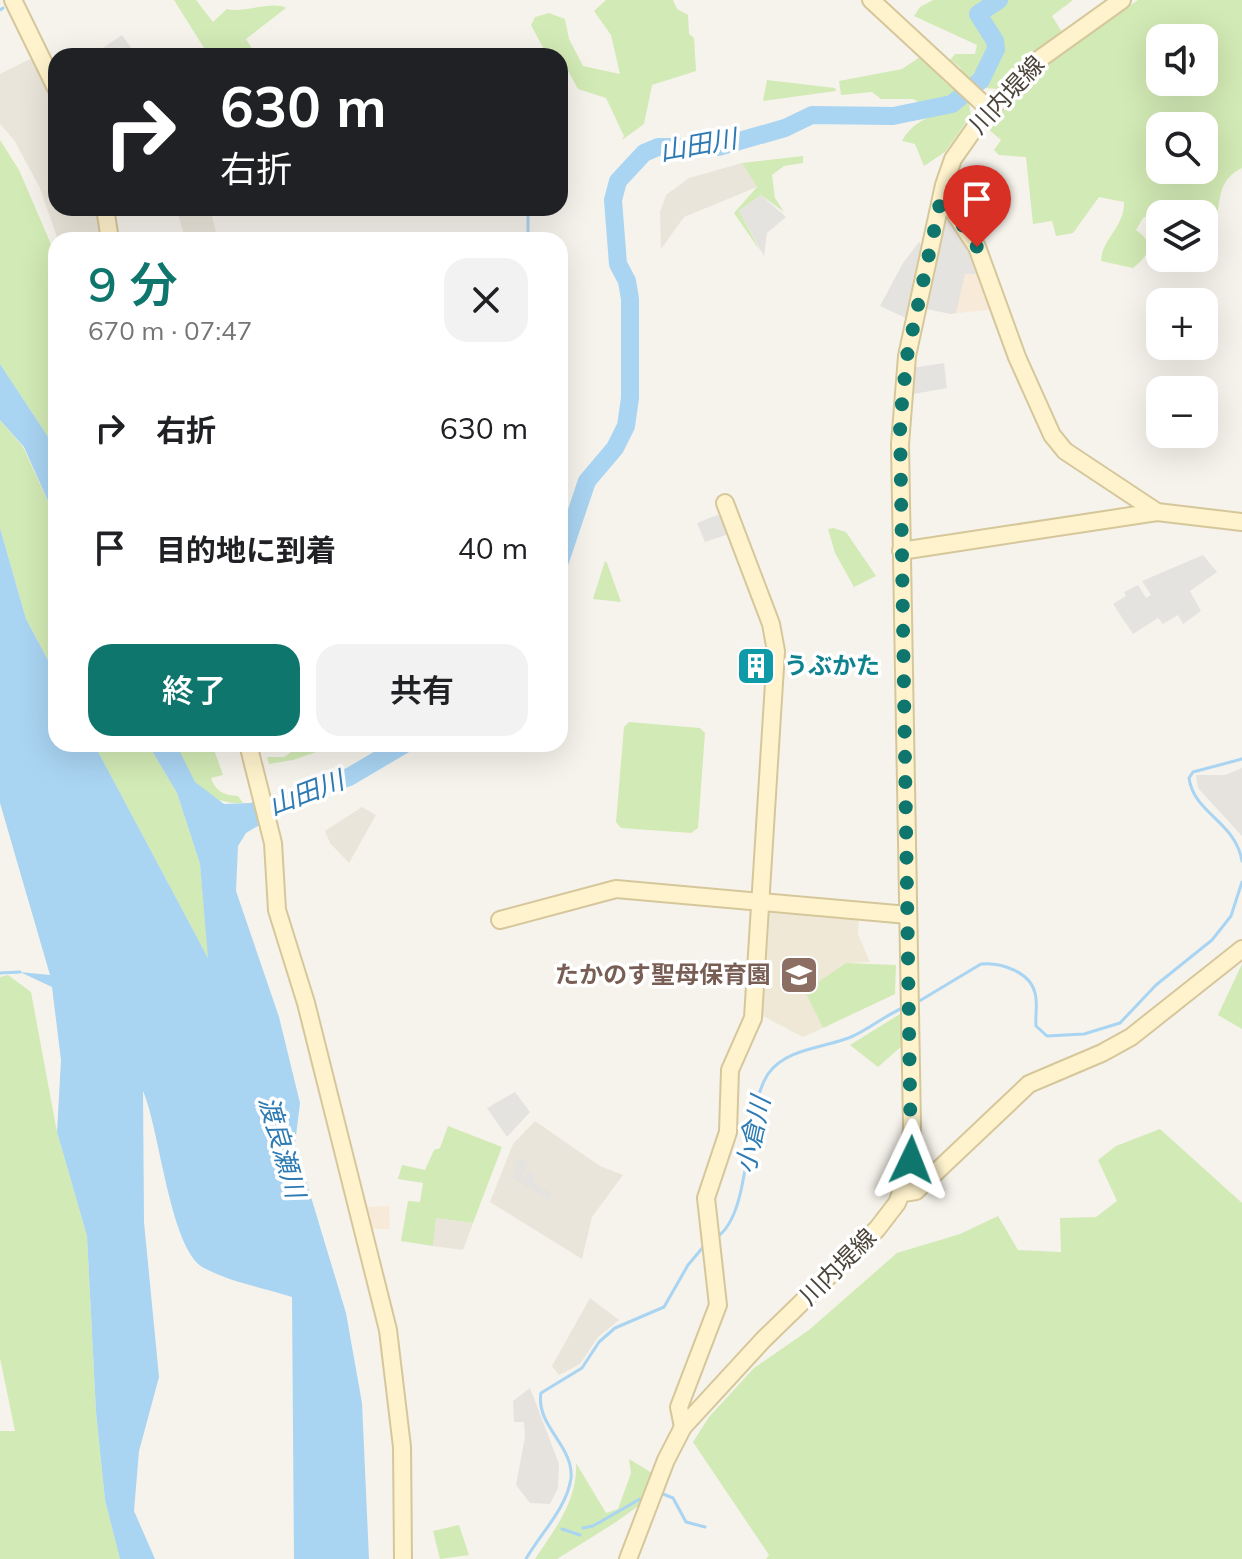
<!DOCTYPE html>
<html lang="ja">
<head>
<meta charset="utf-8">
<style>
	body { margin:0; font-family:Mulish,"Noto Sans JP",sans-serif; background:#f2f2f2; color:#202124; height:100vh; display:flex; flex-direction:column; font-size:30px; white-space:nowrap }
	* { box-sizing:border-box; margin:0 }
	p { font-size:26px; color:#757577 }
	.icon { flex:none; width:44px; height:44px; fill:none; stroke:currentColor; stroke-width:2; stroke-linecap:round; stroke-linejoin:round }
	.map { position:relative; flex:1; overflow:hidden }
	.panel { position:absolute; left:48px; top:232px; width:520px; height:520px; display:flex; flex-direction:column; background:#fff; border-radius:24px; box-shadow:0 8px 32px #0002 }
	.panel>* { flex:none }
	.top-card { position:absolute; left:48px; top:48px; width:520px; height:168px; border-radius:24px; box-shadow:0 8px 32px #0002; background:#202124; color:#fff; overflow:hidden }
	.tools { position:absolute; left:1146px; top:24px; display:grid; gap:16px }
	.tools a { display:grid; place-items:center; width:72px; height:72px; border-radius:16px; background:#fff; box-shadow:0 8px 32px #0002; font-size:40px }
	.pin { position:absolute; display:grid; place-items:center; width:68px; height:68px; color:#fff; margin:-82px -34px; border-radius:50% 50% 50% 0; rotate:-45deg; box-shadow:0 0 8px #0007 }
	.pin .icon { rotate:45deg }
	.me { position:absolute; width:88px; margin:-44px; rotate:2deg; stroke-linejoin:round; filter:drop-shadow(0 0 6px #0008) }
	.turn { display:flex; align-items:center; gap:28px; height:168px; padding:0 40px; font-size:36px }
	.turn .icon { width:104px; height:104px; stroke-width:2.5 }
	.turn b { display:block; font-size:56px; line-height:68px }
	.round { display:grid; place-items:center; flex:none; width:84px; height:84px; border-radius:24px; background:#f2f2f2 }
	.head { display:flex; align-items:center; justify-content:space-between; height:136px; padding:0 40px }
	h1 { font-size:48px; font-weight:600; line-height:60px; color:#0f766e }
	.cta { display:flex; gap:16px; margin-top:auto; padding:16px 40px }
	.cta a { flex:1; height:92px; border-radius:24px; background:#0f766e; color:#fff; font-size:32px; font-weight:600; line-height:92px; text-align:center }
	.cta a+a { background:#f2f2f2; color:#202124 }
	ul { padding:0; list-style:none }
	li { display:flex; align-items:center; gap:24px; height:120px; padding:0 40px }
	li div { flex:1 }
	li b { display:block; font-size:30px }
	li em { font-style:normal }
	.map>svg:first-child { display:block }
</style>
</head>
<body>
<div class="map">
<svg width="1242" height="1559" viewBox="0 0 1242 1559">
	<rect width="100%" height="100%" fill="#f6f3ec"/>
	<g fill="#eae5da">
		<polygon points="36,56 56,98 56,208 101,208 105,240 58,240 40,188 14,140 0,124 0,74"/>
		<polygon points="742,163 757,187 684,217 661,249 660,212 666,195 689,178"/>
		<polygon points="176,208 210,208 218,240 186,240"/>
		<polygon points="362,807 376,815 349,863 330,843 325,831"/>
		<polygon points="535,1121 600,1166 623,1175 592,1217 582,1259 490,1202 513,1144"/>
		<polygon points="436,1218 473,1223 463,1250 433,1246"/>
		<polygon points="590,1298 619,1320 598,1337 580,1364 559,1375 552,1366"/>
	</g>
	<g fill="#f7ead8">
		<polygon points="950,214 971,248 994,309 951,314 924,308 944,215"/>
		<polygon points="389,1206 390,1229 370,1229 363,1207"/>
	</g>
	<g fill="#e6e2dd">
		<polygon points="1242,768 1242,836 1198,788 1196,775 1225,775"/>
		<polygon points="530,1388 559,1464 558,1488 550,1504 530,1503 516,1485 525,1437 524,1422 514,1422 513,1401"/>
	</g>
	<polygon fill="#efe8d6" points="770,909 859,916 858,934 870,962 846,963 806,991 823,1028 803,1037 761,1015 767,913"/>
	<g fill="#d2eab5" fill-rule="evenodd">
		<path d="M174,0h22l17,22 14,-13c14,5 46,-9 59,-1l-40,31 11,17h-48z"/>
		<polygon points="606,0 673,0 677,9 688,15 689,34 694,38 696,71 652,85 644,124 622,140 624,136 606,98 578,89 567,69 560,68 560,56 547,55 531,25 535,17 549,13 565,19 569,39 583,66 620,74 611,35 594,11"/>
		<path d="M933,0h140l-21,16 10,16 -36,26 -25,31 -18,-1 -14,16 2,11 -26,37 -21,14 -9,-22 -13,-3c10,-19 30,-26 49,-33l-2,-10 -31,4 -5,-3h-32l-9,-7 -31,3 -2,-14 63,-12 18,-12 27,27 14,-16 -11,-8 5,-6h20l2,-9 -63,-29 6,-9z"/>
		<path d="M1138,0h104v168c-22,11 -21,25 -25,48l-35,-11 -9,9 -12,-4 -18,8 -7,12c20,14 13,25 -3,38l-32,-7c1,-23 24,-34 23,-59l-25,-5 -26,36 -17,3 -4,-15 -19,3 -7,-67 -27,-2 -5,-5 7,-10 -14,-12 60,-64zM1160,38h44v44h-44zM1160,126h44v44h-44z"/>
		<polygon points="767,80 835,88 836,91 763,101"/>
		<polygon points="0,140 19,170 56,256 56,449 0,364"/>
		<polygon points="803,156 803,163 784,166 772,175 775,198 784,212 761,195 739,211 761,252 734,213 757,187 742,163"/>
		<polygon points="0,420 23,447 56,519 56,675 26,619 0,528"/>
		<polygon points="833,528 846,532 876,576 854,587 835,553 828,529"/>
		<polygon points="605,561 607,563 621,602 593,599"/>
		<polygon points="629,722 700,728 705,733 698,828 691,833 621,828 616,822 624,727"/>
		<polygon points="94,744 148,744 177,793 200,864 209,960"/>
		<path d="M176,744h36l11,31 -12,3c5,14 13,17 27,18l5,7c-39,2 -55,-25 -67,-59z"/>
		<polygon points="303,744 339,744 293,760 269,764 267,757 284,757"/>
		<polygon points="846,963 896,965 895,994 823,1028 805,991"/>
		<polygon points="1242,964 1242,1029 1218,1015"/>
		<polygon points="8,975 31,992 57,1132 87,1236 96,1412 105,1500 120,1559 0,1559 0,1431 15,1431 0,1358 0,977"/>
		<polygon points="900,1014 904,1044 878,1067 850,1045"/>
		<polygon points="448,1126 502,1147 473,1223 436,1218 433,1246 401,1241 408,1201 420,1202 423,1183 398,1179 402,1165 425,1170 434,1150 440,1148"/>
		<polygon points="1160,1129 1242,1203 1242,1559 766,1559 769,1555 693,1442 709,1417 754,1368 809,1330 897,1253 960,1234 998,1216 1018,1250 1061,1252 1060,1218 1096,1217 1117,1201 1098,1160 1116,1146"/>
		<path d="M629,1459l23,14 -11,31 -25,18 -59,37h-22c20,-30 43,-59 41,-96l30,50 12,-4 13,-36z"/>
		<polygon points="459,1525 469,1555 440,1559 433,1531"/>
	</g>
	<g fill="#e5e3e0">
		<polygon points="122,35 137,56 91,56"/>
		<polygon points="761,195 786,217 767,233 764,256 739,211"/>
		<polygon points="945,220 954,223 980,274 965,274 956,313 951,314 926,309"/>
		<polygon points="919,242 924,248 908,319 880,306 903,263"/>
		<polygon points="944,363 947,388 908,395 912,368"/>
		<polygon points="717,515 723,518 729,534 705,542 697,523"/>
		<polygon points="1203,555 1217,572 1190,591 1201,611 1183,624 1178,615 1163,624 1158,618 1133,634 1113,604 1126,596 1124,592 1138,585 1146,598 1151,595 1142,581"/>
		<polygon points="515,1092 530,1112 507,1137 487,1108"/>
		<polygon points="519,1157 528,1163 520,1183 529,1171 535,1175 532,1182 553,1194 549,1200 515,1180 512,1177"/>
	</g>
	<g fill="#a9d4f2">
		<polygon points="0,364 56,449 56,519 24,447 0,420"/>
		<path d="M0,528l26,91 30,56v69h38l114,214 -8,-94 -23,-71 -29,-49h28l19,38 29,22 26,-1 76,-22 1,4 -81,48 -8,13 -2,45 43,126 21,86 -5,41 51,169 16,90 7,156h-75l-2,-262c-28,-9 -62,-15 -88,-29 -34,-18 -44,-138 -61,-177l1,131 15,155 -20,74 -5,60 21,48h-35l-15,-59 -9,-88 -9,-176 -30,-104 4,-72 -9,-73 -32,-15 30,3 -50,-172z"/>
	</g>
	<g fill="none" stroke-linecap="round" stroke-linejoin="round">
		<g stroke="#a9d4f2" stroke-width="3">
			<polyline points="0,10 3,8"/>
			<polyline points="474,54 478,56"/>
			<polyline points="528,208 528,240"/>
			<path d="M1242,759l-49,13 -4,6c5,36 46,43 53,83"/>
			<polyline points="0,973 20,972"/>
			<path d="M916,1003l65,-39c20,-2 49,8 54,29 3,10 0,23 1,33l11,10 37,-2 36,-11 36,-38 56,-45 19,-24 11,-34"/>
			<path d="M717,1237c36,-25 26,-125 51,-163 18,-26 57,-26 83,-37 19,-8 34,-22 54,-30"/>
			<polyline points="663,1494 673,1498 686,1522 705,1527"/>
			<polyline points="583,1528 593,1526 640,1499"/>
			<polyline points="562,1529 580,1535"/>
			<path d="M526,1559c14,-25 41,-51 45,-81 3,-32 -36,-53 -30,-85l41,-25 17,-26 16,-14 49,-21 24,-42 16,-19"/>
		</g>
		<g stroke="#a9d4f2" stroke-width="18">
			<polyline points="560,561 587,481 615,448 626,426 630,398 630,299 627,281 618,264 613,200 618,181 644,153 658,147 718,147 785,128 812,115 893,116 952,104 981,80 996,49 995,41 978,14 999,0"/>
			<polyline points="307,792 349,777 405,744"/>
		</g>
		<g stroke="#d6c79b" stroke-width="20">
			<g id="secondary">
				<polyline points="13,0 56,88"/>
				<polyline points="871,0 990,110"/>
				<polyline points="942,194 977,247 1017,357 1052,435 1065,451 1157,512 1242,522"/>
				<polyline points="105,208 110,240"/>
				<polyline points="901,551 1157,512"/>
				<polyline points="248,744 273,843 277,910 306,1003 388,1330 402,1447 403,1559"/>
				<polyline points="500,920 616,889 908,915"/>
				<polyline points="903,1193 916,1191 1029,1084 1102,1053 1131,1037 1242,949"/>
				<polyline points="683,1427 679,1407 718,1305 706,1198 728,1132 730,1070 753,1018 776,651 771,624 725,503"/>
				<polyline points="628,1559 666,1460 683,1427 763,1340 877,1229 897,1203 909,1172 912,1126 900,444 907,356 944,185 953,159 979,122 1034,63 1122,0"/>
			</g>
		</g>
		<use href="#secondary" stroke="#fff3cd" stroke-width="16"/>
	</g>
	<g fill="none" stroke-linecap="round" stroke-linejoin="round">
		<polyline stroke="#0f766e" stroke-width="14" stroke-dasharray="0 25.2" points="911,1160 900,422 907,356 942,194 977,247"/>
	</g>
	<defs>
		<g id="building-square" transform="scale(2)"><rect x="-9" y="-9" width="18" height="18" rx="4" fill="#0f9aa8" stroke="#fff"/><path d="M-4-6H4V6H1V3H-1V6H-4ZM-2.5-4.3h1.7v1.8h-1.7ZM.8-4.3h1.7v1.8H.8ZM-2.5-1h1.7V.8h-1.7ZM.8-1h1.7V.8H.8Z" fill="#fff"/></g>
		<g id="school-square" transform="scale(2)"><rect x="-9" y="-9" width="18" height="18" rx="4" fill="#8d6e63" stroke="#fff"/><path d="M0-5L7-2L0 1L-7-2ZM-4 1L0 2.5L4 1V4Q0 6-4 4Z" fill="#fff"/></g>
	</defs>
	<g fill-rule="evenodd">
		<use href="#building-square" x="756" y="666"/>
		<use href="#school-square" x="799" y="975"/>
	</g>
	<g text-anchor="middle" stroke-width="7" stroke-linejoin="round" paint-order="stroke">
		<g font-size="24" fill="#4b4439" stroke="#fff">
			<text transform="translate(1007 95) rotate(-47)" y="8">川内堤線</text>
			<text transform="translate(838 1267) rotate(-45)" y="8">川内堤線</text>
		</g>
		<g font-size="24" font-weight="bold" fill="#0d838f" stroke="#fff" text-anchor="start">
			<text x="784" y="674">うぶかた</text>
		</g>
		<g font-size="24" font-weight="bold" fill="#785e54" stroke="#fff" text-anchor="end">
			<text x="771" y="983">たかのす聖母保育園</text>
		</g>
		<g font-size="26" font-style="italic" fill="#2e7ab2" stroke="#fff">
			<text transform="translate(698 145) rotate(-10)" y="9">山田川</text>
			<text transform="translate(306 793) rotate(-21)" y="9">山田川</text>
			<text transform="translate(753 1135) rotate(-78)" y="9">小倉川</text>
			<text transform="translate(282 1147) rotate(74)" y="9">渡良瀬川</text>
		</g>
	</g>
</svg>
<div class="tools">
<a><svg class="icon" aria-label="sound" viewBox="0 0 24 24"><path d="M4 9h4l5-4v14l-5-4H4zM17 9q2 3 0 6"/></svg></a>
<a><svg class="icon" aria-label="search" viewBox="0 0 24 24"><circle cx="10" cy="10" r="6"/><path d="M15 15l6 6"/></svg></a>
<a><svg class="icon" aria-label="layers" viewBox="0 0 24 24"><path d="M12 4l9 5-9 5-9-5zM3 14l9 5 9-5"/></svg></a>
<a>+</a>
<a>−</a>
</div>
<div class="pin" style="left:977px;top:247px;background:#d93025"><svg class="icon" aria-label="arrive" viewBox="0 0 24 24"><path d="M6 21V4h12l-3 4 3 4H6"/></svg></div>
<svg class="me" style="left:911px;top:1160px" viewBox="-20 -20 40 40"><path d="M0-17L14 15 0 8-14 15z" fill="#0f766e" stroke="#fff" stroke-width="4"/></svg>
<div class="top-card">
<div class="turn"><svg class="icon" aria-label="right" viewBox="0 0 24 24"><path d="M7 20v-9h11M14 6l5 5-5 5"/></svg><div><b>630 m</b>右折</div></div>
</div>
<section class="panel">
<div class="head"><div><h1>9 分</h1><p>670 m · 07:47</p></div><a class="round"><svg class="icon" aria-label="close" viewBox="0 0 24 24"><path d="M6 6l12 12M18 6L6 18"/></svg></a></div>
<ul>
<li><svg class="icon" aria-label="right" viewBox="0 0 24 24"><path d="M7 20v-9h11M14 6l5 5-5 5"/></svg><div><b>右折</b></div><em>630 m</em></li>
<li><svg class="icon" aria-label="arrive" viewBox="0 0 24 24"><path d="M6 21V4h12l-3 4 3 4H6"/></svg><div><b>目的地に到着</b></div><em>40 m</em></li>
</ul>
<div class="cta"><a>終了</a><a>共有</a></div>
</section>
</div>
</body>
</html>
